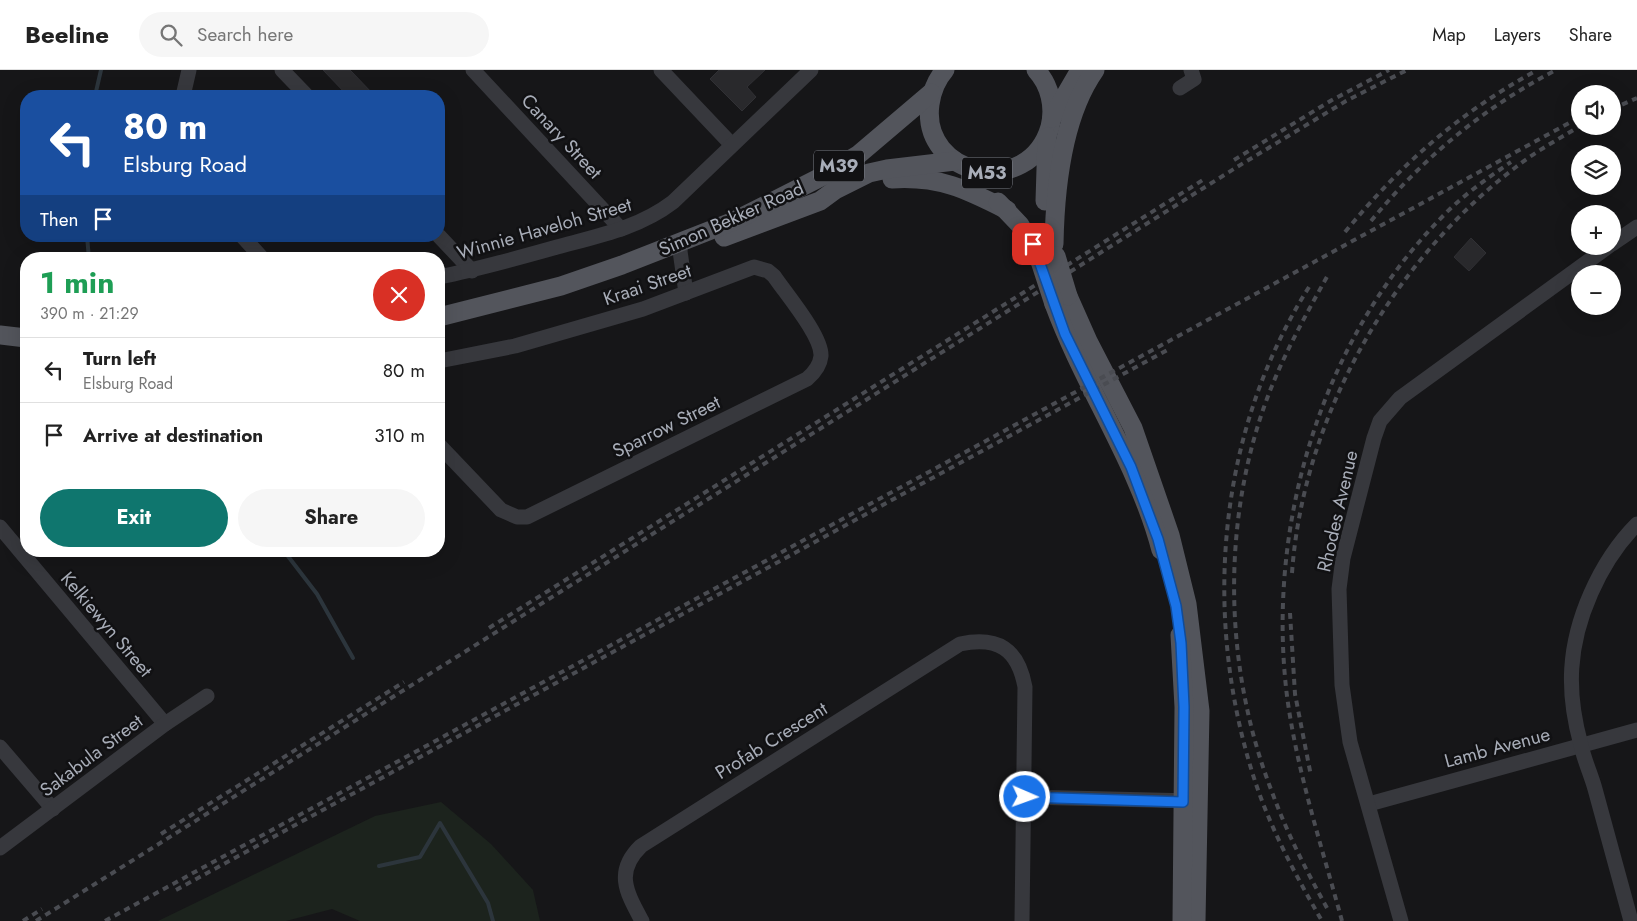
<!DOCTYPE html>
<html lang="en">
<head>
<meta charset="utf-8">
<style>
	body { margin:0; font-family:Jost,sans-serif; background:#f6f6f6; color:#222; height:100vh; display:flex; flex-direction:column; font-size:19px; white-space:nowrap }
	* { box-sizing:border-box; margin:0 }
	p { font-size:16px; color:#767676 }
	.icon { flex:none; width:28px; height:28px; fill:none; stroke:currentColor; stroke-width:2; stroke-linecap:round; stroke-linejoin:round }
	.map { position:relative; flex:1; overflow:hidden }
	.details { position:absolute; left:20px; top:182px; width:425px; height:305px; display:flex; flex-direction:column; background:#fff; border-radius:20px; box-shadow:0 5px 20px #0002 }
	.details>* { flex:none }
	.hud { position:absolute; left:20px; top:20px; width:425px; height:152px; border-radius:20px; box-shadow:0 5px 20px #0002; background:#1a4fa0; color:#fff; overflow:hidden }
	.tools { position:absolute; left:1571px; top:15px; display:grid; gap:10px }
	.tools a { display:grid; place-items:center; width:50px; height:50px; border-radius:50%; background:#fff; box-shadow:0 5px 20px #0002; font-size:25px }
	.pin { position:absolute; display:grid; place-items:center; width:42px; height:42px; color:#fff; margin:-21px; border-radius:10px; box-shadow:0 2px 8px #0006 }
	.me { position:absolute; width:55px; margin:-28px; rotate:92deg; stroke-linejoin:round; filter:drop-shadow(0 0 4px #0008) }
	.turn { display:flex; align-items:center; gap:18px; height:105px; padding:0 20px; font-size:22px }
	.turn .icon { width:65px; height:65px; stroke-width:2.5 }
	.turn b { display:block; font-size:35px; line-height:42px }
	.then { display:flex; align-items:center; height:48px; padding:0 20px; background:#0003; gap:10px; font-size:19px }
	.round { display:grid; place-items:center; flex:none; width:52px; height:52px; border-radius:26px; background:#f6f6f6 }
	.head { display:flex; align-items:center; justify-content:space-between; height:85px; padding:0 20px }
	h1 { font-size:30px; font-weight:700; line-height:38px; color:#1e9e55 }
	.primary-button { display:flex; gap:10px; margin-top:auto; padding:10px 20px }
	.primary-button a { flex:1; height:58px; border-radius:30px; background:#0f766e; color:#fff; font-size:20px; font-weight:700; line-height:58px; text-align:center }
	.primary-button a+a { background:#f6f6f6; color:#222 }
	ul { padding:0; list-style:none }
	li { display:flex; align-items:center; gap:15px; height:65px; padding:0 20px; border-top:1px solid #e0e0e0 }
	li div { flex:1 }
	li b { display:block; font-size:19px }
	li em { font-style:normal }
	header { display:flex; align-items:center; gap:30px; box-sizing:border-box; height:70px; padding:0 25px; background:#fff; border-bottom:1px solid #e0e0e0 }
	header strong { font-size:24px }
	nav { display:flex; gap:28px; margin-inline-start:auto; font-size:18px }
	.search { width:350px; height:45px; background:#f6f6f6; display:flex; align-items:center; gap:12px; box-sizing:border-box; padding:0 18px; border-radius:28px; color:#767676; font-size:19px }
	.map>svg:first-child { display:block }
</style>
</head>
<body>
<header>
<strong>Beeline</strong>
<div class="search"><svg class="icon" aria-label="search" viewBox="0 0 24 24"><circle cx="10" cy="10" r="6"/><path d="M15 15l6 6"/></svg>Search here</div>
<nav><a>Map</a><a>Layers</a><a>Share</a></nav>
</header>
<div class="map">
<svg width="1637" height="851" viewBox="0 0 1637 851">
	<rect width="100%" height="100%" fill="#161618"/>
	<polygon fill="#1c231d" points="441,732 491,774 533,820 540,851 360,851 332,839 286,851 158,851 375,746"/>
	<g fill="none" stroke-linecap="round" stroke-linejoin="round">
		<g stroke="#2c353c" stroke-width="4">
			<polyline points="95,26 101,0"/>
			<polyline points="87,166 89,189"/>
			<polyline points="284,481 317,524 353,588"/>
			<polyline points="379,796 420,787 440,753 488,833 493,851"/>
		</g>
	</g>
	<g fill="#29292c" stroke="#303034">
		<polygon points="323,0 350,0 375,26 348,26"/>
		<polygon points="719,0 765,0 747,17 756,27 742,41 710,9"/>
		<polygon points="1471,168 1486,183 1469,201 1454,187"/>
	</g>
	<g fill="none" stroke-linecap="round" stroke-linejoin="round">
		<g stroke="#37383d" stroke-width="15">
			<polyline points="282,0 307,26"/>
			<polyline points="473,0 621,159"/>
			<polyline points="661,0 732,75"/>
			<polyline points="1180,18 1194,9 1191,0"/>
			<polyline points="183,26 189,0"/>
			<polyline points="242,166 263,189"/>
			<polyline points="439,166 472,201"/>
			<polyline points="681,171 680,181 686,223"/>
			<polyline points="1612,174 1637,157"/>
			<path d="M439,207c40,-8 79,-19 118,-30 41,-11 82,-19 116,-45l138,-132"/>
			<path d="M439,291l76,-15 128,-37 111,-42 14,4 6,5c12,18 48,60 47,80 -1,10 -7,17 -14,23l-280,138h-10l-16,-7 -62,-65"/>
			<polyline points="0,457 165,654"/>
			<polyline points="0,677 53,739"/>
			<polyline points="1025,727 1194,731"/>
			<polyline points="1369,734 1637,660"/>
			<polyline points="0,778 165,654 207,626"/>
			<path d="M642,851c-15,-28 -28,-49 -1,-75l319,-202c38,-8 58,5 65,43l-3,234"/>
			<polyline points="1401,851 1350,672 1342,615 1339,519 1343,488 1374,368 1380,351 1400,328 1609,176"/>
			<path d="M1631,851c-12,-44 -24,-88 -36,-132 -4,-15 -11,-29 -14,-44 -15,-54 -13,-100 10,-152 12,-27 25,-48 46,-69"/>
		</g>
		<g stroke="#53555c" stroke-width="19">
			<path d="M945,0c-9,10 -13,21 -15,34 -10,73 99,96 120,23 5,-20 0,-42 -14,-57"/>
			<polyline points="1052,48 1080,0"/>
			<path d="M892,109c47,-3 74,10 115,31"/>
			<polyline points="1045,131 1047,67"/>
			<polyline points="998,132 1020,155 1040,191"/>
			<polyline points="724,167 820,131 835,120 869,103 887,99 955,91"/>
			<path d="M1054,174c1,-55 8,-127 41,-174"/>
			<polyline points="1068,226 1088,271 1133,358 1170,465 1187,534 1200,641 1196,851"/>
			<path d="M1054,234c31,84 84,159 107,246"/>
			<polyline points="439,247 561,216 622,195 734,151 823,106 858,85 931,23"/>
			<polyline points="0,265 26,268"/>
			<polyline points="1180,565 1184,637 1182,851"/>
		</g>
		<g stroke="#4a4c52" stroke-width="4" stroke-dasharray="6 5" stroke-linecap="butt">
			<polyline points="1612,39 1637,28"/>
			<polyline points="1234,90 1332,30 1389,0"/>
			<path d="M1371,151c52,-63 112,-113 185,-151"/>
			<path d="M1345,162c58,-70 113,-118 192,-162"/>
			<path d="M1309,217c-92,145 -107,329 -55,491 16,50 42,98 68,143"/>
			<path d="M1292,503c11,-156 100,-312 224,-406 20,-16 43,-28 64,-41"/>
			<polyline points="1290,543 1295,624 1311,706"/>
			<polyline points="489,558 1206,108"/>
			<polyline points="161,764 404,612"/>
			<polyline points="176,820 1171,278"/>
			<path d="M1327,838c-21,-38 -40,-75 -55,-116 -47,-121 -51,-262 -8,-385 16,-46 40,-89 64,-132"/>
			<polyline points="23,851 42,839"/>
			<polyline points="36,851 1237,97 1346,31 1407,0"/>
			<polyline points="105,851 1580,47"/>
			<path d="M1342,851c-20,-74 -45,-149 -55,-225 -21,-170 34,-356 155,-479 20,-21 44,-38 69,-55"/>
		</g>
		<g stroke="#53555c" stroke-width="19">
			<polyline points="1056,186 1068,226"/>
			<polyline points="1040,191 1054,234"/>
		</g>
	</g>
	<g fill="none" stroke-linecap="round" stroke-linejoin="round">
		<g stroke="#114b97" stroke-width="12">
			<polyline id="route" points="1025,727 1183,732 1184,637 1181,573 1176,536 1158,469 1131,397 1065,264 1033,174"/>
		</g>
		<use href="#route" stroke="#1a73e8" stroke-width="9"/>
	</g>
	<g text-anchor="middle" stroke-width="5" stroke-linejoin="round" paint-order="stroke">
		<g fill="#111113" stroke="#7b7e86" stroke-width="1">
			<rect x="814" y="80.5" width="50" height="31" rx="4"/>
			<rect x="962" y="87.5" width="50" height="31" rx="4"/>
		</g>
		<g font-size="18" font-weight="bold" fill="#a8adb8">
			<text x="839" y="102">M39</text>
			<text x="987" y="109">M53</text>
		</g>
		<g font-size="19" fill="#a8adb8" stroke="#111113">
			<text transform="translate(562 66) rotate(47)" y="7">Canary Street</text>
			<text transform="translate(731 148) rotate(-24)" y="7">Simon Bekker Road</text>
			<text transform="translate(544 158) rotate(-16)" y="7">Winnie Haveloh Street</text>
			<text transform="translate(647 214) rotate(-19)" y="7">Kraai Street</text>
			<text transform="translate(666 356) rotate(-26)" y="7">Sparrow Street</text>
			<text transform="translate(1337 441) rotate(-77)" y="7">Rhodes Avenue</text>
			<text transform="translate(107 554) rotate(50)" y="7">Kelkiewyn Street</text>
			<text transform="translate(771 670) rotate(-32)" y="7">Profab Crescent</text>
			<text transform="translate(1497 677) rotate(-15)" y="7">Lamb Avenue</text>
			<text transform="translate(91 685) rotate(-37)" y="7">Sakabula Street</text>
		</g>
	</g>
</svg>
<div class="tools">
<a><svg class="icon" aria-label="sound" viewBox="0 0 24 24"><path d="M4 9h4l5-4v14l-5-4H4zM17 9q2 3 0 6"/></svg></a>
<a><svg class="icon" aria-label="layers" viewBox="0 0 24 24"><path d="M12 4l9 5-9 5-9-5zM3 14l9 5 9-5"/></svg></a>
<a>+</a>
<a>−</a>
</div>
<div class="pin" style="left:1033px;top:174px;background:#d93025"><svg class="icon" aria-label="arrive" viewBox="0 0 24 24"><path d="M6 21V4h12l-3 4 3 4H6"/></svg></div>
<svg class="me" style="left:1025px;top:727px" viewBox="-20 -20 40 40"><circle r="17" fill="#1a73e8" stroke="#fff" stroke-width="3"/><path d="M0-11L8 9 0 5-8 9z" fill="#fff"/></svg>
<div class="hud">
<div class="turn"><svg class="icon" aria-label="left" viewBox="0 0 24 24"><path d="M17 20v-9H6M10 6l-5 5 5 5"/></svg><div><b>80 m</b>Elsburg Road</div></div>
<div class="then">Then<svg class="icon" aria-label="arrive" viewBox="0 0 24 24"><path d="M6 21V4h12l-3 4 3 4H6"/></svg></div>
</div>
<section class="details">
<div class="head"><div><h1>1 min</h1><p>390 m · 21:29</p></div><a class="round" style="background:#d93025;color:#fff"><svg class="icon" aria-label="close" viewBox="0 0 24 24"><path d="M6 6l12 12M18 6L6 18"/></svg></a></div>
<ul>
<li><svg class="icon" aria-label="left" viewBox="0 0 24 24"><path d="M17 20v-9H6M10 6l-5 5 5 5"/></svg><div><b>Turn left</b><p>Elsburg Road</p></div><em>80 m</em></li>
<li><svg class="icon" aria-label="arrive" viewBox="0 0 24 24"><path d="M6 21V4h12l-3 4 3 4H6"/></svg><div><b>Arrive at destination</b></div><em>310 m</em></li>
</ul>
<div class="primary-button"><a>Exit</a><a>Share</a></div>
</section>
</div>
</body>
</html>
